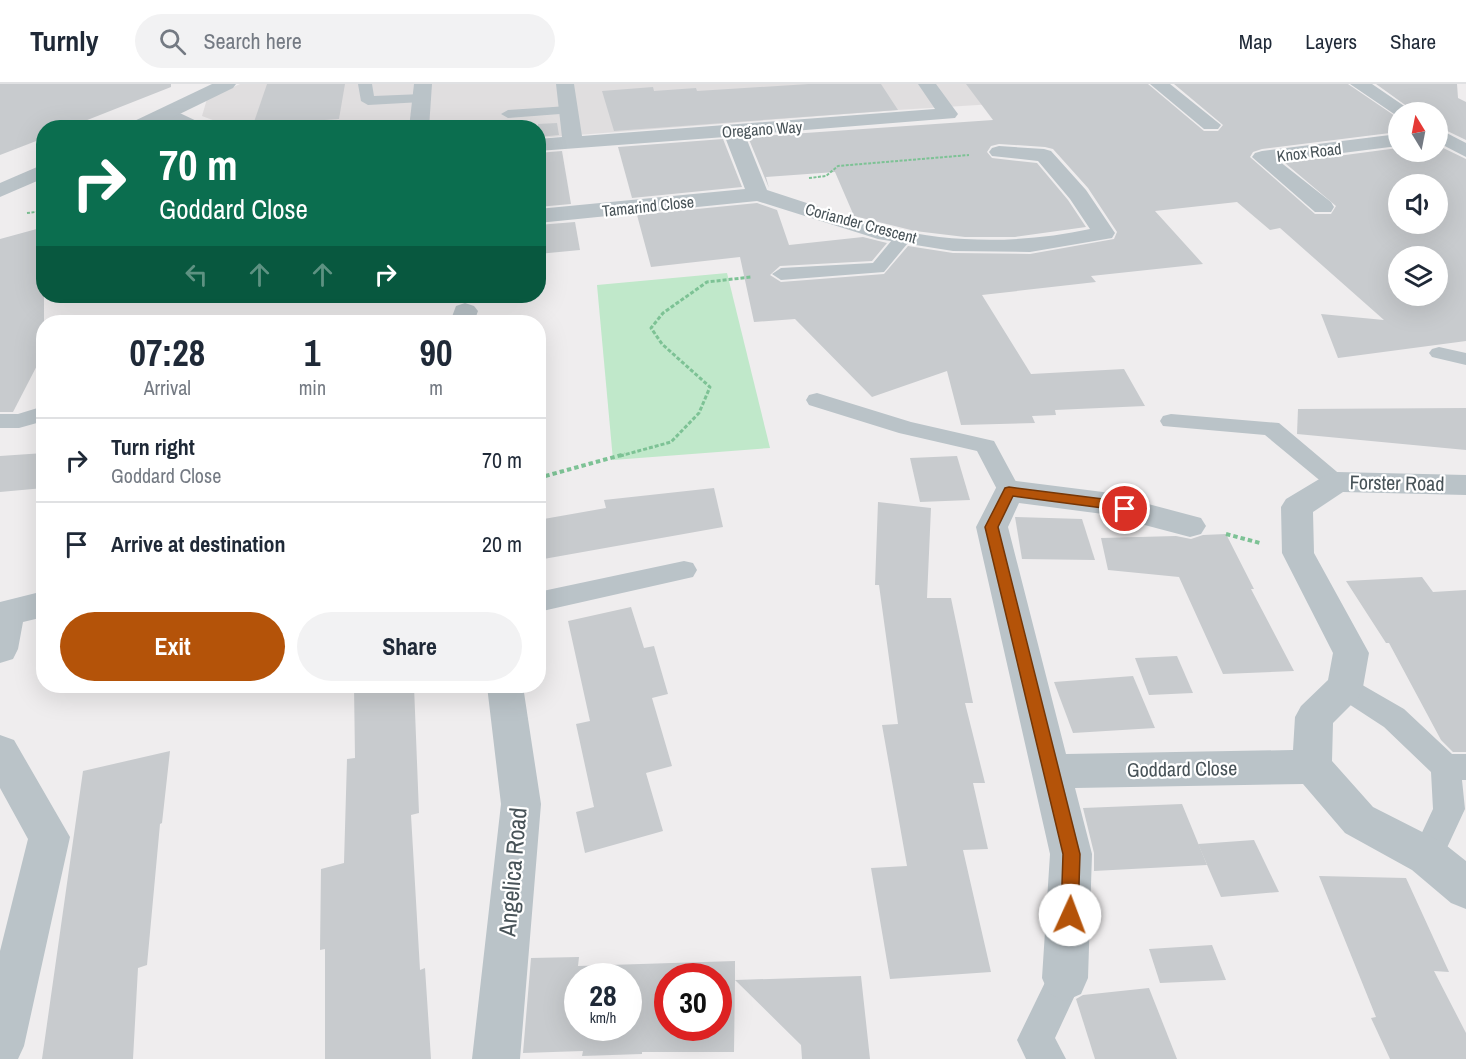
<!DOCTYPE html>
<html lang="en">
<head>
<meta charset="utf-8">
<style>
	body { margin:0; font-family:"Archivo Narrow",sans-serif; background:#f2f2f3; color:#1f2937; height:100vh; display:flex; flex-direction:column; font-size:22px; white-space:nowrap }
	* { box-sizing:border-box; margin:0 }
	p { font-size:20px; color:#747a83 }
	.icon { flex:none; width:33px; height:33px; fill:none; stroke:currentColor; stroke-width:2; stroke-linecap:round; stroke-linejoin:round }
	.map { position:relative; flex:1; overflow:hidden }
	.panel { position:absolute; left:36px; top:231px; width:510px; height:378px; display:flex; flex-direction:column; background:#fff; border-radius:24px; box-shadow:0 6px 24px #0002 }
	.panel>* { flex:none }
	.top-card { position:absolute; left:36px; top:36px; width:510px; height:183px; border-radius:24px; box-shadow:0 6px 24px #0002; background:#0b6e4f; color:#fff; overflow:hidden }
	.needle { width:39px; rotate:350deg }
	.controls { position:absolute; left:1388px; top:18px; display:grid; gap:12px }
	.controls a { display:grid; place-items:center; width:60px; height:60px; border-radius:50%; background:#fff; box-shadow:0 6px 24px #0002; font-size:30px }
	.speed { position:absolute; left:564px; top:879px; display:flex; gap:12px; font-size:30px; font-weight:700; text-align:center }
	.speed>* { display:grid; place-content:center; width:78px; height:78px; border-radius:50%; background:#fff; box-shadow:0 6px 24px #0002; line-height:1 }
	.speed small { font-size:15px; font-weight:400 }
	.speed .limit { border:9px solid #d22; background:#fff; color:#111 }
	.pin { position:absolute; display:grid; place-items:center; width:51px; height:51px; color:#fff; margin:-26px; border:3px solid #fff; border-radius:50%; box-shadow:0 2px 6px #0007 }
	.me { position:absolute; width:66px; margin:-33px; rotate:2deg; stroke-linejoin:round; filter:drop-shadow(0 0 4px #0008) }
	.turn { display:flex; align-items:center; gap:21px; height:126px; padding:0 24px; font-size:27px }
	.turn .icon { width:78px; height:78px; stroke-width:2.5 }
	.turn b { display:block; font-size:42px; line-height:51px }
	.lanes { display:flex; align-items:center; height:57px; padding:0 24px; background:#0003; justify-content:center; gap:30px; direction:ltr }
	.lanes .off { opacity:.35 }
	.eta { display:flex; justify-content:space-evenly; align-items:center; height:102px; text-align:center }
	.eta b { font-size:36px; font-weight:700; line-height:42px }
	.cta { display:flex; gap:12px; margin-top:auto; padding:12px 24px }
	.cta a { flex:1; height:69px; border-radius:36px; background:#b45309; color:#fff; font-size:24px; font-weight:700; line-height:69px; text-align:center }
	.cta a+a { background:#f2f2f3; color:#1f2937 }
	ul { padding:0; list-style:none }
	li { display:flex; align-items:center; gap:18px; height:84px; padding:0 24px; border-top:2px solid #e0e1e3 }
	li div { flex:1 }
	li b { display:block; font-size:22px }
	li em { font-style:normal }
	header { display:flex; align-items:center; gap:36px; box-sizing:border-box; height:84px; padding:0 30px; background:#fff; border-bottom:2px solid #e0e1e3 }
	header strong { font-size:28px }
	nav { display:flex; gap:33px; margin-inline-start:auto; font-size:21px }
	.search { width:420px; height:54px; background:#f2f2f3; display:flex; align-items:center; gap:15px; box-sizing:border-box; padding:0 21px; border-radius:33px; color:#747a83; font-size:22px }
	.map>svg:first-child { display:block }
</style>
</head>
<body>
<header>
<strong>Turnly</strong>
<div class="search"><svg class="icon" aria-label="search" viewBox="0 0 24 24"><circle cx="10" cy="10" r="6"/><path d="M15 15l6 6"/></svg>Search here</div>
<nav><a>Map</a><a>Layers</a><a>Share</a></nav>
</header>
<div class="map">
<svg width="1466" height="975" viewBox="0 0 1466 975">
	<rect width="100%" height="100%" fill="#efedee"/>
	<polygon fill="#e0dedf" points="240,0 1072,0 1088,14 898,26 539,54 538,44 234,44 202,32 207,15"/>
	<polygon fill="#c0e8ca" points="727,189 770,364 613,376 597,201"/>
	<g fill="#c8cbce" fill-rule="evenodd">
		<polygon points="0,0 171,0 171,3 67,44 44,44 44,54 0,71"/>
		<polygon points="267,0 345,0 339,35 253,41"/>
		<polygon points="809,0 881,0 898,26 614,47 602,7 653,3 654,7 696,4 697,7"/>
		<path d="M966,0h182l56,47h14l5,-6 -49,-41h174l50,34v14l-136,17 -9,3 -3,5 65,57h16l5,-8 -51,-43 113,-15v4h39v-7l29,14v182l-128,17 -17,-44 63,6 -104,-92 -10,2 -33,-28 -82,9 48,53 -112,12 5,6 -114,13 49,79 93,-5 21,37 -90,4 1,5 -24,1 3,7 -74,2 -14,-54 -75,26 -77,-78 -41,3 -14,-65 -89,10 -14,-52 120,-12 20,7 12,35 74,-8 24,6 -15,18 -92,5 -10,9 11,7 103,-8 24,-28 45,7 77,1 84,-15 3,-7 -29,-44 -35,-39 -8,-2 -46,-3 -8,2 -4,6 5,6 45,5 31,37 18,27 -71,10h-50l-50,-6 -61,-15 -19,-44 -69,5 3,11 -21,-51 245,-17zM1398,100h39v40h-39zM1398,172h39v40h-39z"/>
		<polygon points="1376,0 1457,0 1458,14 1466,18 1466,56 1437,42 1437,28 1415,28"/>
		<polygon points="557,39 559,51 538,53 538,40"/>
		<polygon points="723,55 742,103 632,114 618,63"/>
		<polygon points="562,67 571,120 538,123 538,69"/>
		<polygon points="575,138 580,166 538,170 538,141"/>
		<polygon points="44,143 44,268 13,328 0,328 0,155"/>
		<polygon points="1466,324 1466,366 1297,350 1298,325"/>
		<polygon points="44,369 44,404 0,408 0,372"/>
		<polygon points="957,372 970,416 920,418 910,374"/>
		<polygon points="714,404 723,443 538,476 538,436 606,424 604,416"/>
		<polygon points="878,418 931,424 927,514 951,514 973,619 965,619 985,699 973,699 988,765 963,766 991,888 890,895 871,784 907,782 882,641 898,640 879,501 875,501"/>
		<polygon points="1015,433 1082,435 1095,476 1022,475"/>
		<polygon points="1226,450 1254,505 1251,505 1294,587 1223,590 1179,493 1108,486 1101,454 1176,452 1191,455 1203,451"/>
		<polygon points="1422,493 1433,508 1466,506 1466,668 1453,668 1441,656 1389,559 1386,559 1346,497"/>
		<polygon points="631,523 644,564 654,562 668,610 652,614 672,682 646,689 663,747 585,769 576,728 594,723 576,640 590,637 568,537"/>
		<polygon points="1177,572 1193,609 1149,611 1135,574"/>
		<polygon points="1133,592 1155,644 1073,649 1054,598"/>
		<polygon points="354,602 414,602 419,729 411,731 420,886 425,884 431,975 325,975 325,865 320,866 321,785 344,779 347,675 355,674"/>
		<polygon points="170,667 162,739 160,740 147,881 138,884 133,975 42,975 83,687"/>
		<polygon points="1182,720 1207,781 1094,787 1094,769 1083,724"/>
		<polygon points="1254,756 1279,808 1221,813 1198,760"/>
		<polygon points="1319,792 1406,794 1449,888 1434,887 1466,949 1466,975 1390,975 1371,934 1376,933"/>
		<polygon points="1212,861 1226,896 1160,899 1149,865"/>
		<path d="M579,873l-1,9 157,-5v19l126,-4 9,83h-68l-1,-14 -66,-65 -1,72h-92v2l-60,2 1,-5 -60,2 8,-95zM578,892h50v52h-50zM668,892h50v52h-50z"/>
		<polygon points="1149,904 1177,975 1095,975 1076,915 1083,911"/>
	</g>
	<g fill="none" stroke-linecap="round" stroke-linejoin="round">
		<g stroke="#7dc295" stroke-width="2" stroke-dasharray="3 1.5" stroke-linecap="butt">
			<polyline points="809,94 826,92 838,82 969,71"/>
			<polyline points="27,129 44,127"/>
		</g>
		<polyline stroke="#7dc295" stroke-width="3" stroke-dasharray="4 2" stroke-linecap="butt" points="620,372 671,358 699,329 710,303 662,260 651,244 663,229 707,198 751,193"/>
		<g stroke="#7dc295" stroke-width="4" stroke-dasharray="4.5 3" stroke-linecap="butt">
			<polyline points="538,394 625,370"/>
			<polyline points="1226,450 1260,459"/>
		</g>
		<g fill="#bac3c8" fill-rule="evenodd">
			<polygon points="358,0 372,0 374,12 422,10 429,14 422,18 368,21 361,17"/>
			<polygon points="568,22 573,23 575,26 573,29 508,34 501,30 508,26"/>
			<polygon points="903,149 912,154 884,188 781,196 772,190 781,184 873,179 897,150"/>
			<polygon points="1439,263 1466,269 1466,281 1432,273 1429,269 1432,265"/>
			<polygon points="817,309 911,338 994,357 1021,407 1017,413 1009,415 1001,413 977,367 899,349 809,321 806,316 809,311"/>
			<polygon points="44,322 44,337 19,344 0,344 0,330 18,330"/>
			<polygon points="1171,330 1279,339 1349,398 1345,404 1337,406 1329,404 1265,351 1163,342 1160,337 1163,332"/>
			<polygon points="684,477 693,479 697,486 693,493 538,528 538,508"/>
			<polygon points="1345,591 1404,625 1452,670 1466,670 1466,696 1462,696 1465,725 1438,783 1427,787 1416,783 1411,772 1433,725 1431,688 1384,643 1335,611 1331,603 1335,595"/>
			<polygon points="1065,876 1077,882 1083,894 1055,954 1066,975 1026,975 1017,956 1053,882"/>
		</g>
		<g fill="#bac3c8" fill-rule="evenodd">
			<polygon points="414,0 432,0 429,44 409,44"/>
			<path d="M556,0h18l8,52 353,-27 -17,-25h18l22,30 -3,4 -210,17 22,55c41,13 81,28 123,38 64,16 136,15 200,1l-20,-30 -32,-38 -46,-5 -3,-4 3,-4 7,-2 45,3 7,2 35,39 29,43 -3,5 -82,14 -77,-1 -75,-12 -121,-38 -219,22v-14l207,-20 -20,-52 -187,14v-12l24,-2z"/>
			<polygon points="1150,0 1170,0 1221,41 1218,45 1204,45"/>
			<polygon points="1350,0 1372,0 1413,28 1398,28 1397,32"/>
			<path d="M167,23l36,17 2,4c-17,0 -36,0 -47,-15z"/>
			<polygon points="1437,44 1466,59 1466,73 1437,58"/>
			<polygon points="1398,50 1398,62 1279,77 1331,118 1334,123 1331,128 1315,128 1252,73 1255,69 1262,67"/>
			<polygon points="465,219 474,222 478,227 474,238 450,238 456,222"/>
			<polygon points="1337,388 1466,391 1466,411 1343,408 1313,428 1314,469 1369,569 1363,603 1358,614 1333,639 1332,677 1373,723 1442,758 1466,777 1466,825 1451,819 1412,786 1345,749 1303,700 1075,704 1092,770 1088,894 1081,910 1065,917 1049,910 1042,894 1050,770 976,443 998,400 1009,396 1103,408 1201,434 1206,442 1201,450 1190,453 1103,430 1019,419 1008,443 1066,670 1293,666 1295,633 1301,622 1328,596 1333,569 1282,469 1281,423 1286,415 1326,391"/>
			<polygon points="44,507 44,533 23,538 18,565 13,575 0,579 0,518"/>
			<polygon points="487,602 523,602 541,720 520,975 472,975 501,720"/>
			<polygon points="0,651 14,656 70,753 24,962 18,975 0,975 0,867 28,755 0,704"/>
		</g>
		<g fill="#bac3c8" fill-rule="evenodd">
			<polygon points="212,0 236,0 233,4 151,44 126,44 128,40"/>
			<polygon points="44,80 44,94 0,113 0,99"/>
		</g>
	</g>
	<polygon fill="#b45309" stroke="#753606" stroke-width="1.5" points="1009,403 1103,415 1130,422 1131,425 1125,429 1103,424 1013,412 998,443 1080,770 1078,831 1076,837 1070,840 1063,837 1061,831 1063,770 985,443 1005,404"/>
	<g text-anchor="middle" stroke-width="4.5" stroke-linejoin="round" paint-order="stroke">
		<g font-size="16" fill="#485358" stroke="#fff">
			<text transform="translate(762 45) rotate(-4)" y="6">Oregano Way</text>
			<text transform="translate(1309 68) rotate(-7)" y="6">Knox Road</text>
			<text transform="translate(648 122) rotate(-6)" y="6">Tamarind Close</text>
			<text transform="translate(861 139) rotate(15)" y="6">Coriander Crescent</text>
		</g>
		<g font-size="20" fill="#485358" stroke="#fff">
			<text transform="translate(1397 399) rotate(1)" y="7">Forster Road</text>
			<text transform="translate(1182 685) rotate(-1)" y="7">Goddard Close</text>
		</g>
		<g font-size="24" fill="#485358" stroke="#fff">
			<text transform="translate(513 788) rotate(-85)" y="8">Angelica Road</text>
		</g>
	</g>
</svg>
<div class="controls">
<a><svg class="needle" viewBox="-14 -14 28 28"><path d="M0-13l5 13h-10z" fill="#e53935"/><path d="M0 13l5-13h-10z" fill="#747a83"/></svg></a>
<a><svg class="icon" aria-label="sound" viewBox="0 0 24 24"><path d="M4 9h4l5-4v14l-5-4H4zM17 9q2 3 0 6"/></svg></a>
<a><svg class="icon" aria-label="layers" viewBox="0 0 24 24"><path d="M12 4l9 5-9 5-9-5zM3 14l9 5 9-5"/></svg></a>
</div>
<div class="speed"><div>28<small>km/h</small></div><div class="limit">30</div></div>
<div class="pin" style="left:1125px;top:425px;background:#d93025"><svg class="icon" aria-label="arrive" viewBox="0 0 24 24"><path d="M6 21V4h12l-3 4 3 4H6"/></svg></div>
<svg class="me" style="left:1070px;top:831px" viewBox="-20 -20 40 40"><circle r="19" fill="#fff"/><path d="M0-13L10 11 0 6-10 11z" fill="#b45309"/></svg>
<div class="top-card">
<div class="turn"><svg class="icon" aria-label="right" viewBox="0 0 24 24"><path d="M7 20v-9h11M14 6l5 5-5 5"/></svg><div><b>70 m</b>Goddard Close</div></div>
<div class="lanes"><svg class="icon off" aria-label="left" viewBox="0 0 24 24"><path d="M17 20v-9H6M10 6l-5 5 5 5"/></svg><svg class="icon off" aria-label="ahead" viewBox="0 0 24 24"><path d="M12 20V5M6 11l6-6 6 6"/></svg><svg class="icon off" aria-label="ahead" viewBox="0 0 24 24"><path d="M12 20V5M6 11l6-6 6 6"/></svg><svg class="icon" aria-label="right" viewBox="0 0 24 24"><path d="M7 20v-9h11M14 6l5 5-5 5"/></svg></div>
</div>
<section class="panel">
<div class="eta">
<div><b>07:28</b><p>Arrival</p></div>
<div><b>1</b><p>min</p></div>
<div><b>90</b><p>m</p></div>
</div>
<ul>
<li><svg class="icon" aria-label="right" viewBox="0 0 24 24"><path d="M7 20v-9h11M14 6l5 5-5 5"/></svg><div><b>Turn right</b><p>Goddard Close</p></div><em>70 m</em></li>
<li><svg class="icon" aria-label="arrive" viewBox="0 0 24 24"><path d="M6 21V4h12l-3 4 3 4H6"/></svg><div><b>Arrive at destination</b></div><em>20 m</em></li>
</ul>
<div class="cta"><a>Exit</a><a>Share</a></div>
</section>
</div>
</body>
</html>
